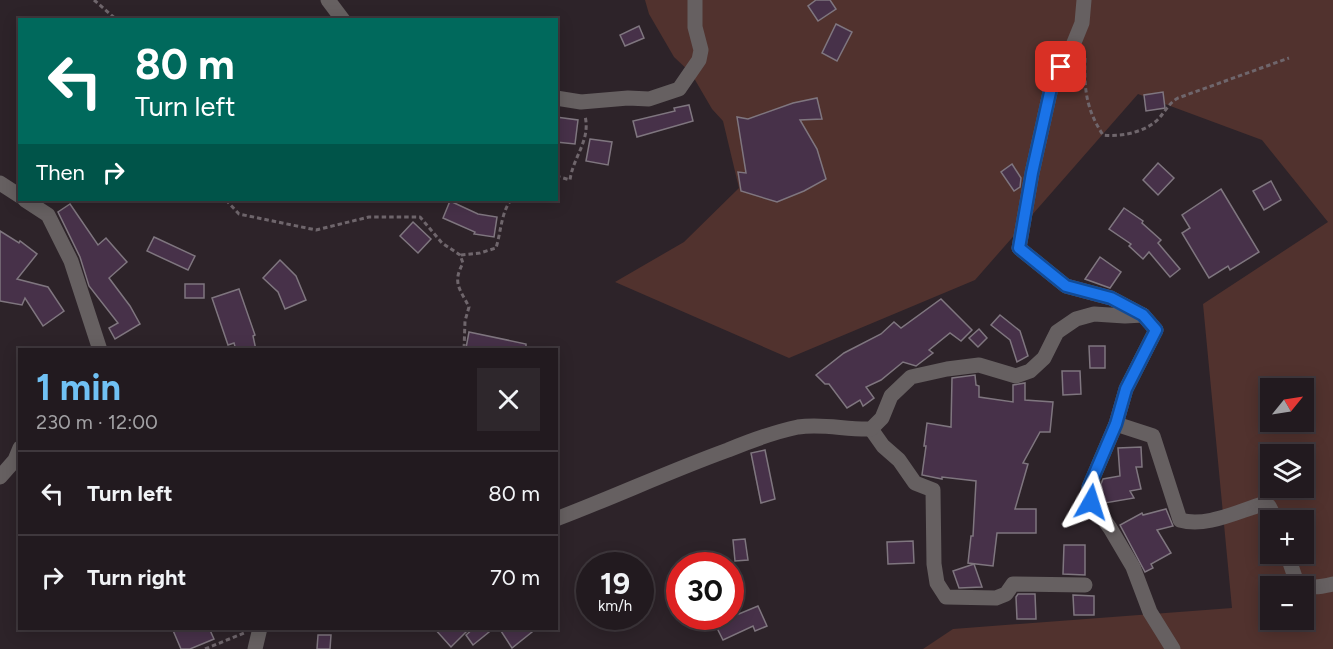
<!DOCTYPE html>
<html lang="en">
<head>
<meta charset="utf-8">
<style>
	body { margin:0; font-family:Figtree,sans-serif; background:#2e272c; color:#f1f3f6; height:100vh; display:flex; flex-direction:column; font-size:22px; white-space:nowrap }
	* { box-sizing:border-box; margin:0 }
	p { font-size:20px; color:#a2a1a4 }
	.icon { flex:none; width:33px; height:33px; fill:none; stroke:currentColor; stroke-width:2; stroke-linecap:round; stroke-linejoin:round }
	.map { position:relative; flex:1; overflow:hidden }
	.panel { position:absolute; left:18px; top:348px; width:540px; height:282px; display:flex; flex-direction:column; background:#221a1f; border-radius:0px; box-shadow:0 3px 15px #0003,0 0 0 2px #3f383d }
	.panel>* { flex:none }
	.top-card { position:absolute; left:18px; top:18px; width:540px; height:183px; border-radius:0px; box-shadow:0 3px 15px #0003,0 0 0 2px #3f383d; background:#00695c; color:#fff; overflow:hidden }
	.needle { width:39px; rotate:60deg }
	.fabs { position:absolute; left:1260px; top:378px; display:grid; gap:12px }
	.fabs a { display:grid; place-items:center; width:54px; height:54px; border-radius:0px; background:#221a1f; box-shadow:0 3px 15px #0003,0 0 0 2px #3f383d; font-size:30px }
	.speed { position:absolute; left:576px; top:552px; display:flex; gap:12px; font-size:30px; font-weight:700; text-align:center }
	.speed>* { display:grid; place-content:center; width:78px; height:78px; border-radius:50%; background:#221a1f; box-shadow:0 3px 15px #0003,0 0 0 2px #3f383d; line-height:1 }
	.speed small { font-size:15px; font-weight:400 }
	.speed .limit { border:9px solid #d22; background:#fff; color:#111 }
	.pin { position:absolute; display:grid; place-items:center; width:51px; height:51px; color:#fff; margin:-26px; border-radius:12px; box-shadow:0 3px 9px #0006 }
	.me { position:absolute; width:66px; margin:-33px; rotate:6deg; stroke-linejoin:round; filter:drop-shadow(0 0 4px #0008) }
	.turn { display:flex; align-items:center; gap:21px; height:126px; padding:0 18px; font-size:27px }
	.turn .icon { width:78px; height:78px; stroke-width:2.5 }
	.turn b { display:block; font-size:42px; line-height:51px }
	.then { display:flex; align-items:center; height:57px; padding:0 18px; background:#0003; gap:12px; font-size:22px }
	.round { display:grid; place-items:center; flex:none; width:63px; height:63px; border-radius:0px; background:#2e272c }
	.overview { display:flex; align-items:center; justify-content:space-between; height:102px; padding:0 18px }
	h1 { font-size:36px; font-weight:700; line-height:45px; color:#70c1f4 }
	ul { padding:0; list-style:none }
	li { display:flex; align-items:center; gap:18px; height:84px; padding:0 18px; border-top:2px solid #3f383d }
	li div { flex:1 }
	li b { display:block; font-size:22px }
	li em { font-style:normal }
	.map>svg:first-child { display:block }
</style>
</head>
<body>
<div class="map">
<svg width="1333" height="649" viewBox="0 0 1333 649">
	<rect width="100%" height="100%" fill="#2d2329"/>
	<path fill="#51322e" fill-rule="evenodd" d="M645,0h688v649h-410l30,-20 279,-21 -29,-304 125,-82 -66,-82 -124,-46 -163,186 -186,78 -174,-76 69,-40 55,-54 -16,-67 -11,-12 -21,-36 -17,-16 -25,-43zM1270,388h34v34h-34zM1270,454h34v34h-34zM1270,520h34v34h-34zM1270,586h34v34h-34z"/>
	<g fill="#473149" stroke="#7f767f" stroke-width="1.5">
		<polygon points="816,0 830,0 836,9 818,21 808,6"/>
		<polygon points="836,24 852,32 837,61 822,53"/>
		<polygon points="639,26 644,38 625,46 620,35"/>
		<polygon points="1163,92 1165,108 1146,111 1144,95"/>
		<polygon points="817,98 822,119 800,120 817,149 826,179 804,191 777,202 741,191 738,172 746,173 737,117 748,119 793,103"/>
		<polygon points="689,105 693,121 637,137 633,121 675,111 674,108"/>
		<polygon points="556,117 578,120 575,144 556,142"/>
		<polygon points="590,139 612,142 608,165 586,161"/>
		<polygon points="1158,163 1174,178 1158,195 1143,180"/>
		<polygon points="1012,164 1021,178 1020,187 1014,191 1001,172"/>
		<polygon points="1271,181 1281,200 1264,210 1253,191"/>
		<polygon points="1221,189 1259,252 1230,270 1228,266 1209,278 1182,233 1190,228 1182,215"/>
		<polygon points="450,201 478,214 497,217 494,237 474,234 475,232 443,218"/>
		<polygon points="70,204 98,245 106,238 127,262 109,278 130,306 140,324 115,339 109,328 118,323 89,286 80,257 58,212"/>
		<polygon points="1124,208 1143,221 1142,223 1161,240 1158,243 1180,269 1170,277 1149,252 1143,259 1129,246 1131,244 1109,229"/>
		<polygon points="413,222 431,239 418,253 400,236"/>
		<polygon points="0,231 19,243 20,241 37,254 17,279 48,287 64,311 43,326 25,298 22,305 0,301"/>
		<polygon points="154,237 195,256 188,270 147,251"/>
		<polygon points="1100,257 1121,272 1110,288 1085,279"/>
		<polygon points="280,260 296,276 306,300 285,309 278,292 263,278"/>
		<rect x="185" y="284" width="19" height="14"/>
		<polygon points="239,289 255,335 253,336 256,350 236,350 234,343 228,345 212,298"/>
		<polygon points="941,299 972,330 961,341 950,333 929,350 933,353 916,366 903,362 881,380 866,387 874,398 863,406 860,400 847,408 829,384 825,384 816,375 844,353 881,334 894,322 901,328"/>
		<polygon points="1000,315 1020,331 1028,356 1017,362 1010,340 991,325"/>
		<polygon points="979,329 987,338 978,347 969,338"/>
		<polygon points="469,332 526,344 526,350 475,350 466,348"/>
		<polygon points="1089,346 1105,346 1105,368 1090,368"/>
		<polygon points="1062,371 1080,371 1081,394 1063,395"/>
		<polygon points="975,375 976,385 979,386 979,397 1013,402 1013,385 1025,383 1025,400 1053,402 1050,432 1040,432 1023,463 1028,464 1015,509 1036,509 1036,533 997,533 993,566 968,563 971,536 973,536 976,481 942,477 942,479 922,475 926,446 924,446 927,423 951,427 952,378"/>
		<polygon points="1141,447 1142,467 1136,467 1141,489 1130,491 1134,498 1105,503 1101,484 1103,479 1120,476 1118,448"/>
		<polygon points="765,450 775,499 761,503 751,453"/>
		<polygon points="1166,509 1173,526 1157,530 1171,553 1151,564 1153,568 1145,572 1120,525 1142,513 1143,515"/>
		<polygon points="745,539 748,560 735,561 733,540"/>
		<polygon points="913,541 914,563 888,564 887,542"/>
		<polygon points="1064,545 1085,545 1085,575 1063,574"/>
		<polygon points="974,564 982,587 959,588 953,571"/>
		<polygon points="1018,594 1035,594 1036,619 1017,619 1016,597"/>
		<polygon points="1073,595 1094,596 1094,615 1074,615"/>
		<polygon points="758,606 767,626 755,631 753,626 723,640 711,616 734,616"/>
		<polygon points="172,628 209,628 214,639 190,649 181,649"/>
		<polygon points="434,628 470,628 451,647"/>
		<polygon points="474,628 494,628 473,645 466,635"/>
		<polygon points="499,628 537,628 512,648"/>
		<polygon points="318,635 331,635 330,649 317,649"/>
	</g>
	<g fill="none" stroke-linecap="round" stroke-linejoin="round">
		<g stroke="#6f666c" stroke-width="3" stroke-dasharray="4.5 3" stroke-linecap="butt">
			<polyline points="94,0 117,20"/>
			<path d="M1085,58c-1,31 1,51 18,77 17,2 38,-2 52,-13 9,-7 12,-18 23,-24l111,-40"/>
			<path d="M556,176l14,4c3,-23 21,-40 15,-64"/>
			<path d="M226,200l13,14 77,16 53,-13h51l22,26 18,12 3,8c-11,20 -3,26 6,44l-4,14 -1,29"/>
			<path d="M461,255l19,-2 16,-5c5,-16 5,-35 15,-48"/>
			<polyline points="205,649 244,633"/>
		</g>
		<g stroke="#666061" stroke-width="15">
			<polyline points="328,0 343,20"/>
			<polyline points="1084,0 1082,23 1069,55 1053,79 1032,173 1019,248 1066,286 1111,298 1143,315 1156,330 1126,389 1116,424 1089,487 1091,502 1110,528 1133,567 1150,612 1173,649"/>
			<polyline points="556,98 581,102 628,98 649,99 679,89 699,60 701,50 695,27 695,0"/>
			<polyline points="0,183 20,196"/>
			<polyline points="25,200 48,215 71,261 100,350"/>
			<path d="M1116,424l37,12 27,84c26,8 58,-9 83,-16l6,2 7,14"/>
			<polyline points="871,429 883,446 899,460 915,483 933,490 934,564 937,583 946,597 996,598 1006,594 1013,584 1085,585"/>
			<polyline points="0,477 15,460 20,448"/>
			<path d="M556,519c58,-22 114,-48 172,-69 22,-9 46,-18 70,-23 25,-4 48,3 73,2l11,-11 9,-22 20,-19 36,-8 32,-4 37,11 14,-5 14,-13 13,-26 19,-13 18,-5 31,2 18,-1"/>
			<path d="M1287,554l10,29c12,6 23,4 36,1"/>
			<polyline points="255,649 260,628"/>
		</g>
	</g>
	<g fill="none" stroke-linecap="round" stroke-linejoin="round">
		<g stroke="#114b97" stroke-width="15">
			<polyline id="route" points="1061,67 1053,79 1032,173 1019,248 1066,286 1111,298 1143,315 1156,330 1126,389 1116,424 1089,487 1091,502"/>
		</g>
		<use href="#route" stroke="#1a73e8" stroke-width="10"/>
	</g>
</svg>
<div class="fabs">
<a><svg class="needle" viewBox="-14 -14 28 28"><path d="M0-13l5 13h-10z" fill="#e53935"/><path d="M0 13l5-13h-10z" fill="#a2a1a4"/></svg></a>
<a><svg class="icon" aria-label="layers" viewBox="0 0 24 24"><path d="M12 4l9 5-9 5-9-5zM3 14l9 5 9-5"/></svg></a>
<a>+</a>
<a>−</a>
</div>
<div class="speed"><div>19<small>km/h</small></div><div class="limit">30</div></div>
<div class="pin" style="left:1061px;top:67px;background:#d93025"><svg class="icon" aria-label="arrive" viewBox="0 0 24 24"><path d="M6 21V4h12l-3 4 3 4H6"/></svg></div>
<svg class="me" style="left:1091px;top:502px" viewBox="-20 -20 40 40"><path d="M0-17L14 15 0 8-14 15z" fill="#1a73e8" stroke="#fff" stroke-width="4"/></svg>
<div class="top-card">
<div class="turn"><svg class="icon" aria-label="left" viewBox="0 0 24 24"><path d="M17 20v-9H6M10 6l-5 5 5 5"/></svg><div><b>80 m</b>Turn left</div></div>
<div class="then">Then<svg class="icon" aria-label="right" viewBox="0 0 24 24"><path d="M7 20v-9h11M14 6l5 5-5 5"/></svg></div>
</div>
<section class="panel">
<div class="overview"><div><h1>1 min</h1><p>230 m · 12:00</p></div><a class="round"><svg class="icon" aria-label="close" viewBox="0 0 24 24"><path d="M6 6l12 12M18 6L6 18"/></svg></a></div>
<ul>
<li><svg class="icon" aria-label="left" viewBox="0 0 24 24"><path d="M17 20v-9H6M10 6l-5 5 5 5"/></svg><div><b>Turn left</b></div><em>80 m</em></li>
<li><svg class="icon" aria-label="right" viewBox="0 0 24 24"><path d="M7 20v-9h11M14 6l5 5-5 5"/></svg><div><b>Turn right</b></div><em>70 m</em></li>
</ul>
</section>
</div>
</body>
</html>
